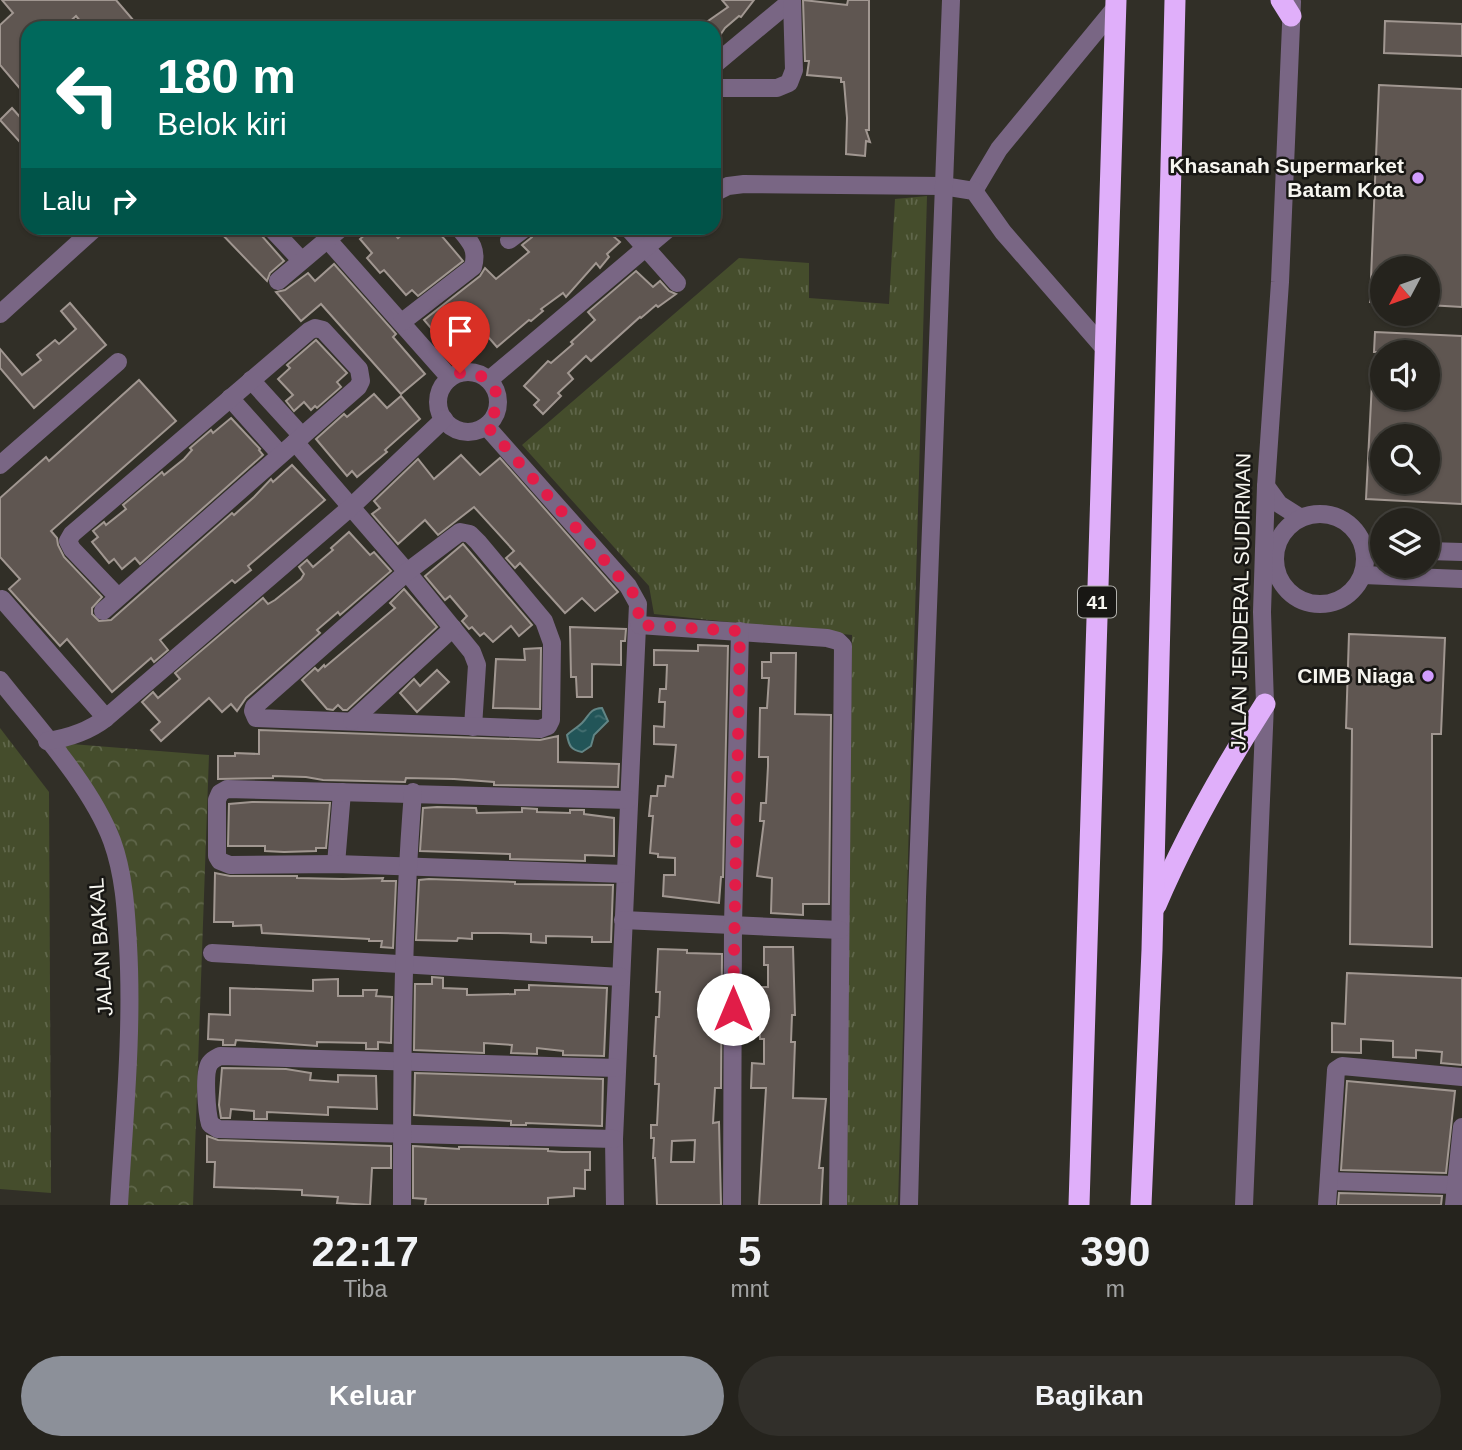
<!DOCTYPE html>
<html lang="id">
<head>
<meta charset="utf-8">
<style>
	body { margin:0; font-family:Helvetica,sans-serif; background:#312f2a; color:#f1f3f6; height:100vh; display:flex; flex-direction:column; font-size:26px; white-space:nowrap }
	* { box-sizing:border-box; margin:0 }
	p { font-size:23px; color:#a3a4a4 }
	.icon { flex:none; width:38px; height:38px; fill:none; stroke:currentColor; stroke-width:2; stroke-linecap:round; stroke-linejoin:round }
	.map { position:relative; height:1205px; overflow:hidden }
	.panel { display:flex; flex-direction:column; background:#25231d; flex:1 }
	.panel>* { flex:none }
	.banner { position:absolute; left:21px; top:21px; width:700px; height:214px; border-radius:21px; box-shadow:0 2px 5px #0004,0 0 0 2px #42403b; background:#00695c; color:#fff; overflow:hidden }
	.needle { width:46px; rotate:229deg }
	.fabs { position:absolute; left:1370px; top:256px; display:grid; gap:14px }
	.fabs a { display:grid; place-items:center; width:70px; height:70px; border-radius:50%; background:#25231d; box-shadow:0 2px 5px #0004,0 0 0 2px #42403b; font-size:35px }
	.pin { position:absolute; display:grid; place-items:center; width:60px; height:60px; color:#fff; margin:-72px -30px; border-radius:50% 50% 50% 0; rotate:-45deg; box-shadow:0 0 7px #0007 }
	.pin .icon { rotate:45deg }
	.me { position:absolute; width:77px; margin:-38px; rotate:0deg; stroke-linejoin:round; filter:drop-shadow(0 0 5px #0008) }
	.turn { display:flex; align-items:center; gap:24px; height:147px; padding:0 21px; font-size:32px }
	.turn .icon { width:91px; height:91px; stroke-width:2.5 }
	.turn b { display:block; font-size:49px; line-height:60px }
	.then { display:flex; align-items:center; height:66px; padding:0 21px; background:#0003; gap:14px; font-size:26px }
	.eta { display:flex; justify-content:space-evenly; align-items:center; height:119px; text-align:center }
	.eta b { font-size:42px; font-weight:700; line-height:49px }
	.cta { display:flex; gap:14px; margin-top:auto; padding:14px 21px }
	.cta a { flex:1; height:80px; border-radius:42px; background:#8c9099; color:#fff; font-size:28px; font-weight:700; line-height:80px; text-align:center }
	.cta a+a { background:#312f2a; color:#f1f3f6 }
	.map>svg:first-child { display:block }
</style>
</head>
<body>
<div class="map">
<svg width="1462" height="1205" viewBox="0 0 1462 1205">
	<defs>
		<pattern id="grass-tufts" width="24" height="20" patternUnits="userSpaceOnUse" patternTransform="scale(1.75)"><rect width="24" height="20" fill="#454d2c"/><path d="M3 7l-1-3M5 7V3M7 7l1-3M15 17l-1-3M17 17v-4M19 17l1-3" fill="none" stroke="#60674b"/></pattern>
		<pattern id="forest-crowns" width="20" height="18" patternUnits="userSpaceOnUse" patternTransform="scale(1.75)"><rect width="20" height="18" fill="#454d2c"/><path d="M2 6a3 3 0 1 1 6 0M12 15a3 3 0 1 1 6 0" fill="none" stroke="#60674b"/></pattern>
		<pattern id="water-ripples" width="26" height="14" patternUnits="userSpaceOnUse" patternTransform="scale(1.75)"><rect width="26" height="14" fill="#225558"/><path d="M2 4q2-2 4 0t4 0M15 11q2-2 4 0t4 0" fill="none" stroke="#436e70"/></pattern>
	</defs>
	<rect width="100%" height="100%" fill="#312f27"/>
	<g fill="url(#grass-tufts)">
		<polygon points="927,196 898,1205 845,1205 852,635 654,614 649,586 522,445 739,258 809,263 809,298 889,304 895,199"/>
		<polygon points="0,728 49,792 51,1193 0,1189"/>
	</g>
	<polygon fill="url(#forest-crowns)" points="59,743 209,755 193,1205 128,1205 131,894"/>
	<path fill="url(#water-ripples)" stroke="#628585" stroke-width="2" d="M602,708l6,13 -14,14 -3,11 -9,6c-11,-2 -13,-6 -15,-17 5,-5 10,-7 15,-12 8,-8 7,-14 20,-15z"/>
	<g fill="#5f5651" stroke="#a19791" stroke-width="2" fill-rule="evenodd">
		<polygon points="2,0 116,0 140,28 86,28 76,16 63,28 28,28 28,98 0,65 0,25 13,13"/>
		<polygon points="722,0 754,0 741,17 739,16 725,28 714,44 714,28 698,28 728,7"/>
		<polygon points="803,0 847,5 848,0 869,0 869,130 866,130 870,142 866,141 865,156 846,154 847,118 844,82 841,82 841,78 807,75 809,61 805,61"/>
		<polygon points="1385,21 1462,24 1462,56 1384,53"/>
		<polygon points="1379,85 1462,89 1462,307 1428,305 1428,268 1382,268 1382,303 1370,302"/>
		<polygon points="12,108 28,126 28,151 0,120"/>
		<polygon points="216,228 255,228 284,261 270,273 267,281"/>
		<polygon points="373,228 389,228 398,238 410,228 435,228 463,261 418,296 412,290 406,295 384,270 380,273 367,258 372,253 360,239"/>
		<polygon points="536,228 604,228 620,242 607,254 609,257 600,268 596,263 566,297 563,293 541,309 543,311 531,321 529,320 497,347 483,331 455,356 424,320 480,276 485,268 496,279 529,252 522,245 532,237"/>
		<polygon points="334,264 396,334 393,337 425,374 401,394 321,304 301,321 276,292 285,290 308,273 315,281"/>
		<polygon points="636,271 653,287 660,281 669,291 676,294 658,307 656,305 641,318 640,317 591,361 586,356 568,373 573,379 558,393 561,396 543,414 534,405 539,400 524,386 548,361 551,363 573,344 571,342 595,320 588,312"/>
		<polygon points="70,303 106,345 34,408 0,368 0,349 22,375 41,360 37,355 55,340 59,344 76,329 61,311"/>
		<path d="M1375,332l87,4v168l-96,-5 7,-136h9v34h46v-45h-54zM1382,436h46v45h-46z"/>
		<polygon points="316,340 347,373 337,382 341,387 317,408 315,406 311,410 304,402 294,411 286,401 293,395 278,379 290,368 287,365"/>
		<polygon points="139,380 176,421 51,531 57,538 58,545 64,557 102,597 92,608 92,614 99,621 111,620 232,513 234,515 254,497 271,479 273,482 292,465 325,500 248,566 251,570 235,583 232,580 160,640 168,650 154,662 151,658 112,692 67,639 60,646 9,589 20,579 0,557 0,498 46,457 49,461"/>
		<polygon points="374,394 387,408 401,396 420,419 385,450 387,452 357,477 352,471 347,476 316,439 344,414 347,417"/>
		<polygon points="231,418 260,449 259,450 263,455 140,564 135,558 122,569 114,559 109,563 92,542 98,537 93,531 104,522 106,525 126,509 123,505 162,472 164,475 184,459 192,450 190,448 211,430 213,433"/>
		<polygon points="461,455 480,475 500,458 618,592 595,611 582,598 565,613 520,563 515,568 506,558 514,551 474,507 438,535 425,520 398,544 372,514 380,508 374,501 418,459 434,479"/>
		<polygon points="349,532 370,555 374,552 391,571 340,615 338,612 317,630 320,633 246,698 237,711 231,704 222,712 209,698 161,741 151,730 160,722 142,702 153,692 158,698 180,679 175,673 263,598 268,604 275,600 301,579 304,574 299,567 307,560 313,567 333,550 331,548"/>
		<polygon points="463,544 532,625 519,636 511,626 493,642 484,633 480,636 472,627 469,629 462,621 467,616 450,596 445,600 425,576"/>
		<polygon points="404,589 437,627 347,710 343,710 338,705 333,710 327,709 302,680 315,668 318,671 324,665 325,667 395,608 390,603"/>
		<polygon points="570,627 626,629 625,641 621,641 621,665 592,664 592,697 577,697 576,677 571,677"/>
		<polygon points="1349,634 1445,638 1441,734 1432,734 1432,947 1350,944 1352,729 1346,728"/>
		<polygon points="698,645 728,646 723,877 721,877 719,903 663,896 664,875 675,875 675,858 658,857 658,854 650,853 653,816 649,816 651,796 657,796 658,786 665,786 666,776 673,777 676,745 654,744 654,726 664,727 665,702 659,702 660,689 666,689 667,665 654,665 654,650 698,651"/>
		<polygon points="541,648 540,709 493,708 496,659 525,660 524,649"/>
		<polygon points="771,653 796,653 795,714 831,715 829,904 803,904 803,915 771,913 772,878 757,876 764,821 760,821 761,803 766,803 768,766 768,757 759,757 760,708 767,708 769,678 762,678 762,662 771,662"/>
		<polygon points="437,670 449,682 417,712 400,693 414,679 420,686"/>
		<polygon points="259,730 540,740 558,736 558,762 619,764 618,787 494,785 494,782 454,779 406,778 405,782 323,780 306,777 273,776 273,778 218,779 218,756 235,756 235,753 259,754"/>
		<polygon points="252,802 330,803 326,848 316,848 316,851 284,852 265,851 265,846 228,846 229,804"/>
		<polygon points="437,807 476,808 477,813 522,812 522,808 537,809 537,812 570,813 570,810 584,810 584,814 614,818 614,856 585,855 585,861 510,859 510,854 420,851 423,808"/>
		<polygon points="215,873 230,876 297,876 297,878 343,879 383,878 382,881 396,881 393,948 381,947 382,941 369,941 369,939 262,933 261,925 233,926 233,922 214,922"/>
		<polygon points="429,879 515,882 515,884 613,885 611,942 592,942 592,937 546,936 546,943 531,942 531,934 499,933 472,933 472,939 458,938 457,941 416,940 419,880"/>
		<polygon points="764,947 793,947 795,1015 792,1015 791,1042 795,1042 793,1098 826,1099 819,1168 823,1168 821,1205 759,1205 766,1088 751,1088 752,1063 764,1064 764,1039 760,1039 758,999 760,999 760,987 768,987 768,965 764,965"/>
		<path d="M658,949l29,1v3l35,1 -1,134h-6l-2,35 6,-1 2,83h-64l-2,-47h-2l1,-20h-3v-13h6l2,-41h-4l1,-28h-2l2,-39h3l1,-25h-4zM695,1140l-1,22h-23l1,-21z"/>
		<polygon points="1347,973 1462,978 1462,1065 1441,1063 1442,1052 1416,1050 1416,1058 1393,1057 1393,1041 1361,1039 1361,1053 1332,1052 1332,1023 1345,1024"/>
		<polygon points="432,977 443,978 443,988 467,989 467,995 515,994 515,990 529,990 529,985 607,988 604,1056 563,1055 563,1051 537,1048 537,1054 511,1053 512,1045 484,1043 484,1053 414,1050 415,984 432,984"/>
		<polygon points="338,979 338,996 363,996 363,990 377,990 376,996 392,997 391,1043 378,1042 378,1049 366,1049 366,1043 317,1042 317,1046 236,1040 235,1045 223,1045 223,1040 208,1039 209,1014 230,1015 230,988 313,991 313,980"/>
		<polygon points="222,1068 286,1069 311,1073 310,1080 338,1082 338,1075 376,1076 377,1109 328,1107 328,1115 267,1112 267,1119 254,1119 254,1111 231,1109 230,1118 221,1118 219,1105"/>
		<polygon points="415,1073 603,1079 602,1126 526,1123 526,1125 511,1125 511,1121 414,1115"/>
		<polygon points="1347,1081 1455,1091 1446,1173 1341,1170"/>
		<polygon points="207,1136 218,1140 391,1146 391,1168 372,1168 370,1205 337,1203 338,1197 302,1195 302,1190 214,1187 215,1162 207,1162"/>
		<polygon points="413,1146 459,1149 459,1147 469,1147 548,1149 548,1151 562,1152 590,1152 590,1170 585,1170 585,1189 574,1188 574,1196 548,1198 548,1205 425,1205 426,1199 413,1198"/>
		<polygon points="1339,1193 1442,1196 1441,1205 1338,1205"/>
	</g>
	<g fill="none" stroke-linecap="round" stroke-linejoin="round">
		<g stroke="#796684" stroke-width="18">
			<polyline points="714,65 792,0"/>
			<polyline points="714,88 777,88 789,83 794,70 792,0"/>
			<polyline points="974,191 999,149 1116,7"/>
			<polyline points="714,193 728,186 744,184 943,186 974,191 1003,232 1105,349"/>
			<polyline points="271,228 301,260"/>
			<polyline points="628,228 677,283"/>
			<polyline points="327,239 450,378"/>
			<polyline points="509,240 525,228"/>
			<polyline points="278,281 341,228"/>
			<polyline points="0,314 95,228"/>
			<path d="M402,322l71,-55c5,-18 -3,-26 -14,-39"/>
			<circle cx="468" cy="402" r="30"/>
			<polyline points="251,380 302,436"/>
			<polyline points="489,380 669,228"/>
			<polyline points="230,398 280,454"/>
			<polyline points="486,426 628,586 638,604 614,1139 615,1205"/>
			<polyline points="295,442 407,572 472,652 477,665 473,727"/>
			<polyline points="0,465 118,362"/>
			<polyline points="1266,486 1279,504 1301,518"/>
			<circle cx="1320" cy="559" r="45"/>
			<polygon points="460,532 470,534 478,542 544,621 552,643 551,720 548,726 540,729 256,718 253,711 254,707 407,572"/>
			<polyline points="1364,549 1382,550"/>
			<polyline points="1428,551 1462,552"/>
			<polyline points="1363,575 1462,579"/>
			<polyline points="2,599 106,718"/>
			<polyline points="103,611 358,387 361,381 359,369 323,330 315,328 309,331 72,534 68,541 72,549 118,597"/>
			<polyline points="639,625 827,638 838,641 843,646 838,1205"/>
			<path d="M0,680c37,47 91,105 112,161 12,33 14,69 16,104 5,87 -4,174 -9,260"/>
			<polyline points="352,721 453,628"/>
			<path d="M47,741c22,-3 42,-10 59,-23l245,-211 93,-88"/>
			<polyline points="336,864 342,792"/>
			<polyline points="625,874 336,864 230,865 220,861 217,856 217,800 220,793 227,789 628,800"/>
			<polyline points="623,920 840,930"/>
			<polyline points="212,953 621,977"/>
			<path d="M614,1139l-396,-10 -8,-5c-3,-11 -7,-52 0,-61 3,-4 6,-5 10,-7l397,12"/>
			<polyline points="1329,1181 1455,1185"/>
			<path d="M402,1205c0,-138 0,-275 11,-413"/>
			<polyline points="732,1205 733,925 740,631"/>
			<polyline points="909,1205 917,897 951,0"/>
			<polyline points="1244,1205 1265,704 1262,612 1266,486 1280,282 1292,2"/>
			<polyline points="1327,1205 1336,1070 1342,1066 1462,1077"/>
			<polyline points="1454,1205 1462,1127"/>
		</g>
		<g stroke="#e0affa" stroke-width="21">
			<polyline points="1281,0 1291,16"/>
			<path d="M1156,905c30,-70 68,-137 109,-201"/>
			<polyline points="1079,1205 1116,0"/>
			<polyline points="1141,1205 1152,950 1175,0"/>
		</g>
	</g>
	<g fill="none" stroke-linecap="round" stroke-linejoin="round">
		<path stroke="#e11d48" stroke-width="12" stroke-dasharray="0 21.6" d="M460,373c34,-3 49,27 26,52l147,168 5,11 1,21 101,6 -7,378"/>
	</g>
	<g fill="#d19dfe" stroke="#181714" stroke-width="2.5">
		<circle cx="1418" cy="178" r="7"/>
		<circle cx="1428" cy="676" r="7"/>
	</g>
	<g text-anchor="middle" stroke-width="5" stroke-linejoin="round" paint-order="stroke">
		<rect fill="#181714" stroke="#b3b2ad" stroke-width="2" x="1078" y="586.5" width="38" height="31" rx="5"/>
		<g font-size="19" font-weight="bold" fill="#f6f5ef">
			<text x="1097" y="609">41</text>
		</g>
		<g font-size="21" font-weight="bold" fill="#f6f5ef" stroke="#181714" text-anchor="end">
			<text x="1404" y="173">Khasanah Supermarket<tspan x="1404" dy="24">Batam Kota</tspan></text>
			<text x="1414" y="683">CIMB Niaga</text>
		</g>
		<g font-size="21" fill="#f6f5ef" stroke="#181714">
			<text transform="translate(1241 602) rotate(-89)" y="7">JALAN JENDERAL SUDIRMAN</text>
			<text transform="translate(101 947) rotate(-94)" y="7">JALAN BAKAL</text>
		</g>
	</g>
</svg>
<div class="fabs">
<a><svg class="needle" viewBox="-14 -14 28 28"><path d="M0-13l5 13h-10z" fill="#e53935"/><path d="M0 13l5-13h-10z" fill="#a3a4a4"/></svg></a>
<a><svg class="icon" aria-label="sound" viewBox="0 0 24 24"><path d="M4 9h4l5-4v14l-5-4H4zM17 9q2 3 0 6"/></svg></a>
<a><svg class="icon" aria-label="search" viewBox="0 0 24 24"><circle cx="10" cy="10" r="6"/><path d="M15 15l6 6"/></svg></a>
<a><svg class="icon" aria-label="layers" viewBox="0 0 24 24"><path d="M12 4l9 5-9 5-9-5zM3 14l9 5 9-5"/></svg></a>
</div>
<div class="pin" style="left:460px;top:373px;background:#d93025"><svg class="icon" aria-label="arrive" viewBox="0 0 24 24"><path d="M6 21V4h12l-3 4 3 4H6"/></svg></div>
<svg class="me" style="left:733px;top:1009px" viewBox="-20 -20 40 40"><circle r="19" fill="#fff"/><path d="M0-13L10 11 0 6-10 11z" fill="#e11d48"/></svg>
<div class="banner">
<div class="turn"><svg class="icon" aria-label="left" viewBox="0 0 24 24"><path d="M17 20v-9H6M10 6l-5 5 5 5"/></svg><div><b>180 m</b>Belok kiri</div></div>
<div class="then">Lalu<svg class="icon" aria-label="right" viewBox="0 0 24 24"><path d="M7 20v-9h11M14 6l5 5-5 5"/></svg></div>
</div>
</div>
<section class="panel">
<div class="eta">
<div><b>22:17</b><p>Tiba</p></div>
<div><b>5</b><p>mnt</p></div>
<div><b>390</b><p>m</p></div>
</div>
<div class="cta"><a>Keluar</a><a>Bagikan</a></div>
</section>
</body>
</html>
